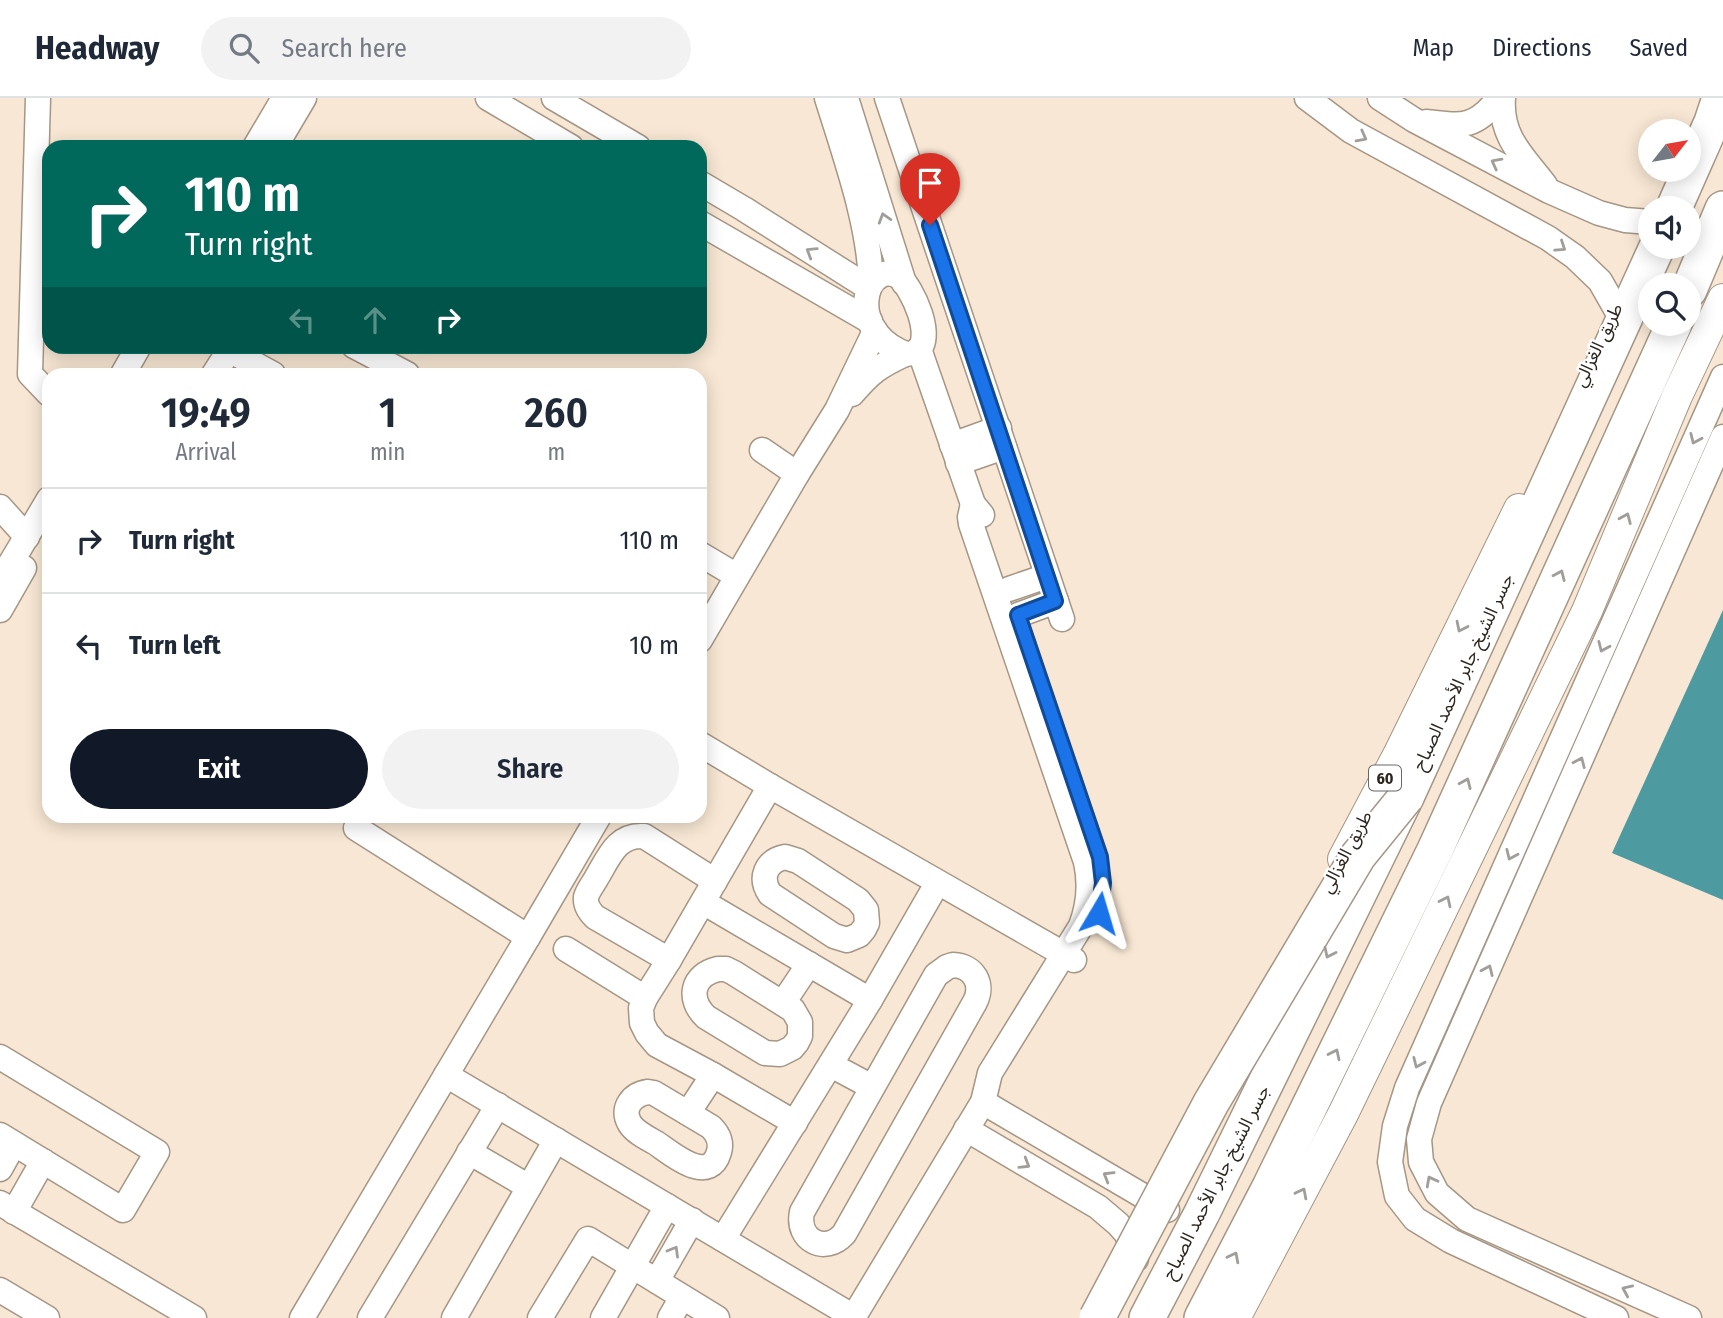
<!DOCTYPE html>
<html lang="en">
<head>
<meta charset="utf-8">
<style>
	body { margin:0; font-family:"Fira Sans Condensed","Noto Sans Arabic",sans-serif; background:#f2f2f3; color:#1f2937; height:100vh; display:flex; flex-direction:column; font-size:26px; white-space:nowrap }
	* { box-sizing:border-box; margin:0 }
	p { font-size:23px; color:#747a83 }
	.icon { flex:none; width:38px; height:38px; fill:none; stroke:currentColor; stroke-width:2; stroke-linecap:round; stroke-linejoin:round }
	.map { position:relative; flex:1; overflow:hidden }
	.side { position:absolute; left:42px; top:270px; width:665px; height:455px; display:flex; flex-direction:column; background:#fff; border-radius:21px; box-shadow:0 4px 18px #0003 }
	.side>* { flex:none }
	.banner { position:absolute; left:42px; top:42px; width:665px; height:214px; border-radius:21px; box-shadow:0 4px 18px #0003; background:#00695c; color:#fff; overflow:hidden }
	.needle { width:46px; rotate:59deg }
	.controls { position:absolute; left:1638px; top:21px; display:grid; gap:14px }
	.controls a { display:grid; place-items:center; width:63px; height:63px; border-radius:50%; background:#fff; box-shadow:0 4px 18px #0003; font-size:35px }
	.pin { position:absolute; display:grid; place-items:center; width:60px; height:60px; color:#fff; margin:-72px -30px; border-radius:50% 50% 50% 0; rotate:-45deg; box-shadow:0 0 7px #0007 }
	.pin .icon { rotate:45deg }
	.me { position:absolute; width:77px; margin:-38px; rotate:7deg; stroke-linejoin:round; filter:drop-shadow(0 0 5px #0008) }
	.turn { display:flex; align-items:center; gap:24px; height:147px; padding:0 28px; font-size:32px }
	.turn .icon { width:91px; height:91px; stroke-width:2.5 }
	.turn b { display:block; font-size:49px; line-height:60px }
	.lanes { display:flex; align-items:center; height:66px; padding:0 28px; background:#0003; justify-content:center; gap:35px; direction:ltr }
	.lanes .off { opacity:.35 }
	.eta { display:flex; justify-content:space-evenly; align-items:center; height:119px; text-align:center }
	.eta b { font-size:42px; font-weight:600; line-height:49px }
	.primary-button { display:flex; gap:14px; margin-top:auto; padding:14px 28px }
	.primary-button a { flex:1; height:80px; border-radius:42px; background:#111827; color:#fff; font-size:28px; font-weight:600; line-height:80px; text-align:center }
	.primary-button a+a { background:#f2f2f3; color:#1f2937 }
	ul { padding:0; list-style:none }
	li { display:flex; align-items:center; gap:21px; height:105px; padding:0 28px; border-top:2px solid #e0e1e3 }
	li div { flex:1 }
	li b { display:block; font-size:26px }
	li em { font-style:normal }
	header { display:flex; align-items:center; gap:42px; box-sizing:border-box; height:98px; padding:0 35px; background:#fff; border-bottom:2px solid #e0e1e3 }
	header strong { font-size:33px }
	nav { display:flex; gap:38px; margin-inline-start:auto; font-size:24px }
	.search { width:490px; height:63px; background:#f2f2f3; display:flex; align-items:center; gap:18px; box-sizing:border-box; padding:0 24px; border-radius:38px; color:#747a83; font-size:26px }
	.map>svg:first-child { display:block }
</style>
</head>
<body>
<header>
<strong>Headway</strong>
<div class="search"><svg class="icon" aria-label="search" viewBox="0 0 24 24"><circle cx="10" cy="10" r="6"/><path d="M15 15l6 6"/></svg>Search here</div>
<nav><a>Map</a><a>Directions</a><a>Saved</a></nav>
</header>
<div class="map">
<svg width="1723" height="1220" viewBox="0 0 1723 1220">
	<rect width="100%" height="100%" fill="#f8e7d4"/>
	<polygon fill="#4d9aa0" points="1723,512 1723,802 1612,755"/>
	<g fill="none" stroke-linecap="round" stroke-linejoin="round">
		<g stroke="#a59685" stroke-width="27">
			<g id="minor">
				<polyline points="38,0 30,276 49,296"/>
				<polyline points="488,0 571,49"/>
				<polyline points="554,0 638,49"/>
				<path d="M827,0c18,58 42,124 44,184"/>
				<polyline points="846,0 904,185"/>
				<polyline points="887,0 1062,521"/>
				<polyline points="1307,0 1351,33 1548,140 1575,159 1600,183 1616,211"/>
				<polyline points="1380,0 1414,22 1549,93 1599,115 1625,122 1650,124"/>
				<path d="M1503,0c-3,39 20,58 42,87"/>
				<path d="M1426,24c36,4 49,7 73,-24"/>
				<polyline points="255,49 284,0"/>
				<polyline points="275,49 304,0"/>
				<polyline points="700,85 744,111 869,190"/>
				<polyline points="700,125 870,223"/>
				<path d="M888,175c4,1 6,1 10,3 14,10 39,65 17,76 -6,3 -10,2 -16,-1 -11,-5 -21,-14 -27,-25 -10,-18 -8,-49 16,-53z"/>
				<polyline points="354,248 407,276"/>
				<polyline points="919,251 973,406 982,417"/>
				<polyline points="229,252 273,276"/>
				<polyline points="123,276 139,248"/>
				<polyline points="214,276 232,248"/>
				<path d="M852,296c19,-22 27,-28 53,-40"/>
				<polyline points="952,347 999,330"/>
				<polyline points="762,352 797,376"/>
				<polyline points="958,365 1004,349"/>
				<polyline points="0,409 27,439"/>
				<polyline points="700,456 737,478"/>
				<polyline points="0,483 49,401"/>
				<polyline points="1009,491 1047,478"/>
				<polyline points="0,512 24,470"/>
				<polyline points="1018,517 1056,503"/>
				<polyline points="700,542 797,376 837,312 875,233"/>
				<polyline points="700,646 770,688 1074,862"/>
				<polyline points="770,688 669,862 645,900 641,910 642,925 647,935 657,947 713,977 795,1025"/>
				<polyline points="356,730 528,839"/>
				<path d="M785,759l13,4 60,39 8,10 1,13 -3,6 -5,6 -12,5 -13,-4 -64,-42c-11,-16 -4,-33 15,-37z"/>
				<polyline points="703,804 870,902"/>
				<polyline points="566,851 645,900"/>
				<path d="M669,862l-74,-43c-5,-5 -10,-12 -9,-20 2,-7 8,-14 11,-20 12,-20 20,-43 47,-41l71,45"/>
				<path d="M953,867c21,1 31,19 22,37l-131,232c-19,21 -48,6 -42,-22l134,-237 11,-8z"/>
				<path d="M718,871h8l8,4 59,37 7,12v14l-3,6 -5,6 -12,6 -15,-1 -59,-36c-19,-18 -14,-42 12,-48z"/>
				<polyline points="783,905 809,866"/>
				<polyline points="0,959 157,1054 123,1112 0,1037"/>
				<polyline points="831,967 872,989"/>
				<polyline points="446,977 854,1219"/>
				<path d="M648,994l6,1 57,34c7,7 11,15 8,25 -10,34 -47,2 -63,-9 -9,-5 -21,-11 -26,-19 -10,-16 3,-30 18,-32z"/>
				<polyline points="983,1004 1167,1112"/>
				<polyline points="688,1015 713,977"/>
				<polyline points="966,1031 1098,1109 1118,1126 1126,1135 1131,1145 1136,1161"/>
				<polyline points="469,1054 529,1089"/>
				<polyline points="0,1071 14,1046"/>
				<polyline points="0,1105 194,1220"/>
				<polyline points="14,1114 43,1063"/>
				<polyline points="723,1141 870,902 931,796"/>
				<polyline points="657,1183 692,1122"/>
				<polyline points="0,1192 47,1220"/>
				<polyline points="302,1220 528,839 599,718"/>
				<polyline points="370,1220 498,1007"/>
				<polyline points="454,1220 556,1042"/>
				<polyline points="540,1220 588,1141 717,1220"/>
				<polyline points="603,1220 667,1108"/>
				<polyline points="670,1220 682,1199"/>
				<path d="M853,1220l130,-216 7,-29 91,-147c8,-21 10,-41 5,-64l-115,-338 -1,-7 3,-13"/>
				<polyline points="1616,1220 1451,1143 1415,1121 1397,1098 1390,1064 1395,1028 1407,990 1723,279"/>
				<polyline points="1689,1220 1467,1121 1437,1095 1421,1064 1419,1041 1429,1005 1723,339"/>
			</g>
		</g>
		<g stroke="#a59685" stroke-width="32">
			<g id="major">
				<polyline points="1343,761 1398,657 1519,411"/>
				<polyline points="1235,1220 1343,1016 1587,513 1677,298 1723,201"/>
			</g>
		</g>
		<g stroke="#a59685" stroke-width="38">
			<g id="highway">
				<polyline points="1674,110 1712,24 1720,0"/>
				<polyline points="1689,192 1723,111"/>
				<polyline points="1147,1220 1202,1115 1406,699 1657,149"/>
				<polyline points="1202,1220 1270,1089 1435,752 1674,226"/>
			</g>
		</g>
		<use href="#minor" stroke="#fff" stroke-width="24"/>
		<use href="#major" stroke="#fff" stroke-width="30"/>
		<use href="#highway" stroke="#fff" stroke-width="35"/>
		<g stroke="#a59685" stroke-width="38" stroke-linecap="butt">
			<polyline id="highway-bridge" points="1097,1220 1211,1005 1358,758 1406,699"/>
		</g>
		<use href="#highway-bridge" stroke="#fff" stroke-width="35"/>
	</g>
	<defs><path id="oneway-chevron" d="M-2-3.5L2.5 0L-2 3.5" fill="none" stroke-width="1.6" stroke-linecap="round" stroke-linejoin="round" transform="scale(1.75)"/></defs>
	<g stroke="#a09d9a">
		<use href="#oneway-chevron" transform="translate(1362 39) rotate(28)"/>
		<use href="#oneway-chevron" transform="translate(1496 65) rotate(-152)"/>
		<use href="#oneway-chevron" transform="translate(884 120) rotate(-107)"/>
		<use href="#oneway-chevron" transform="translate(1561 149) rotate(34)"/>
		<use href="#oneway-chevron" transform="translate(811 154) rotate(-148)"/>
		<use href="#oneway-chevron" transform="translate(1695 341) rotate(114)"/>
		<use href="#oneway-chevron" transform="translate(1626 420) rotate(-67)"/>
		<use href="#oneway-chevron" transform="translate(1560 477) rotate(-66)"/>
		<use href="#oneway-chevron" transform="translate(1461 529) rotate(116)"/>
		<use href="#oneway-chevron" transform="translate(1603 549) rotate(114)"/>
		<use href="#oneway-chevron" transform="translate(1580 664) rotate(-66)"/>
		<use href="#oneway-chevron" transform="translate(1466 685) rotate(-66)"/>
		<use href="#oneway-chevron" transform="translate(1511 757) rotate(114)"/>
		<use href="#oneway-chevron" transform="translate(1446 803) rotate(-64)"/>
		<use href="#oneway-chevron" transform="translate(1329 855) rotate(116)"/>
		<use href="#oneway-chevron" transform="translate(1488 872) rotate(-66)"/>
		<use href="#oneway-chevron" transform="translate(1335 956) rotate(-64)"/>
		<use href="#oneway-chevron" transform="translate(1418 965) rotate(114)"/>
		<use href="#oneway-chevron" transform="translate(1025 1066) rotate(31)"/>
		<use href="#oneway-chevron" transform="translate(1108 1078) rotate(-149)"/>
		<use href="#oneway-chevron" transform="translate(1431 1083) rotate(-118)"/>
		<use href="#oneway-chevron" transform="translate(1302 1095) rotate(-63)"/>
		<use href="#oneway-chevron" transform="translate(674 1153) rotate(-60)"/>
		<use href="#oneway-chevron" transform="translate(1234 1159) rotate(-63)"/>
		<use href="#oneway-chevron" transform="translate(1627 1192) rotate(-156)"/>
	</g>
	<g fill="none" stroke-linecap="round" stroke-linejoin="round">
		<g stroke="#114b97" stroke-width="18">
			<polyline id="route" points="930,127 1055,503 1018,517 1100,759 1103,785 1099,815"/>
		</g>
		<use href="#route" stroke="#1a73e8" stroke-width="12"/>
	</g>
	<g text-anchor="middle" stroke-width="5" stroke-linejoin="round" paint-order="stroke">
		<rect fill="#fff" stroke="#6b6662" stroke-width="2" x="1369" y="667.5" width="32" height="25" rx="5"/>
		<g font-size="16" font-weight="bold" fill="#2b251e">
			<text x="1385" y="686">60</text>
		</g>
		<g font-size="18" fill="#2b251e" stroke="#fff">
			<text transform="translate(1598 247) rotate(-64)" y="6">طريق الغزالي</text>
			<text transform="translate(1463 574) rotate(-65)" y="6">جسر الشيخ جابر الأحمد الصباح</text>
			<text transform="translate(1346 754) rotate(-62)" y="6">طريق الغزالي</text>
			<text transform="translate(1216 1084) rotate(-63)" y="6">جسر الشيخ جابر الأحمد الصباح</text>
		</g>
	</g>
</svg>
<div class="controls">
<a><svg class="needle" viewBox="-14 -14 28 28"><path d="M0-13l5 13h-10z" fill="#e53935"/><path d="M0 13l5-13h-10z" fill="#747a83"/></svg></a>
<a><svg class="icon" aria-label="sound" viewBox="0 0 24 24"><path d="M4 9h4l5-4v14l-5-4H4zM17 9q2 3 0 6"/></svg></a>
<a><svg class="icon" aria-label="search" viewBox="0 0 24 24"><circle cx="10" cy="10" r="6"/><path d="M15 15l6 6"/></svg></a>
</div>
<div class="pin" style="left:930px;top:127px;background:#d93025"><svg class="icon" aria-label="arrive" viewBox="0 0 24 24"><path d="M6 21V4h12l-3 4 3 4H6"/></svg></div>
<svg class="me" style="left:1099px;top:815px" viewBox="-20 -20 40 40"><path d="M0-17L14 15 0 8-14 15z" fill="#1a73e8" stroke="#fff" stroke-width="4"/></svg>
<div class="banner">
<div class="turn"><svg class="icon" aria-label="right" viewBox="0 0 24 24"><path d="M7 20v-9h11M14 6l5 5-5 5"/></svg><div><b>110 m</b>Turn right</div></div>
<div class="lanes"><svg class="icon off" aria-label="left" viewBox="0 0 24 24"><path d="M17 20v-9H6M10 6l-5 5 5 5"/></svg><svg class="icon off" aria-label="ahead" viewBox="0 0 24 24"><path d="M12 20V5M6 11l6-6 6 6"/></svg><svg class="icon" aria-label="right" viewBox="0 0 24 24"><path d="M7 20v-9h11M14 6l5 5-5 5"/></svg></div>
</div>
<section class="side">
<div class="eta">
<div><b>19:49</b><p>Arrival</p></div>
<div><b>1</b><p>min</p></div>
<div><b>260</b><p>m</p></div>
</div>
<ul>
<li><svg class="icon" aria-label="right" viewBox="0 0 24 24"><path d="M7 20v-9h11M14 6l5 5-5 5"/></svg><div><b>Turn right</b></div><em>110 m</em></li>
<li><svg class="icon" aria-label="left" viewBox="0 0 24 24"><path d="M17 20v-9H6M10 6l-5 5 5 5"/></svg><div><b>Turn left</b></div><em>10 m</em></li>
</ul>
<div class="primary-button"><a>Exit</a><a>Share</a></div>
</section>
</div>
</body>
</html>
